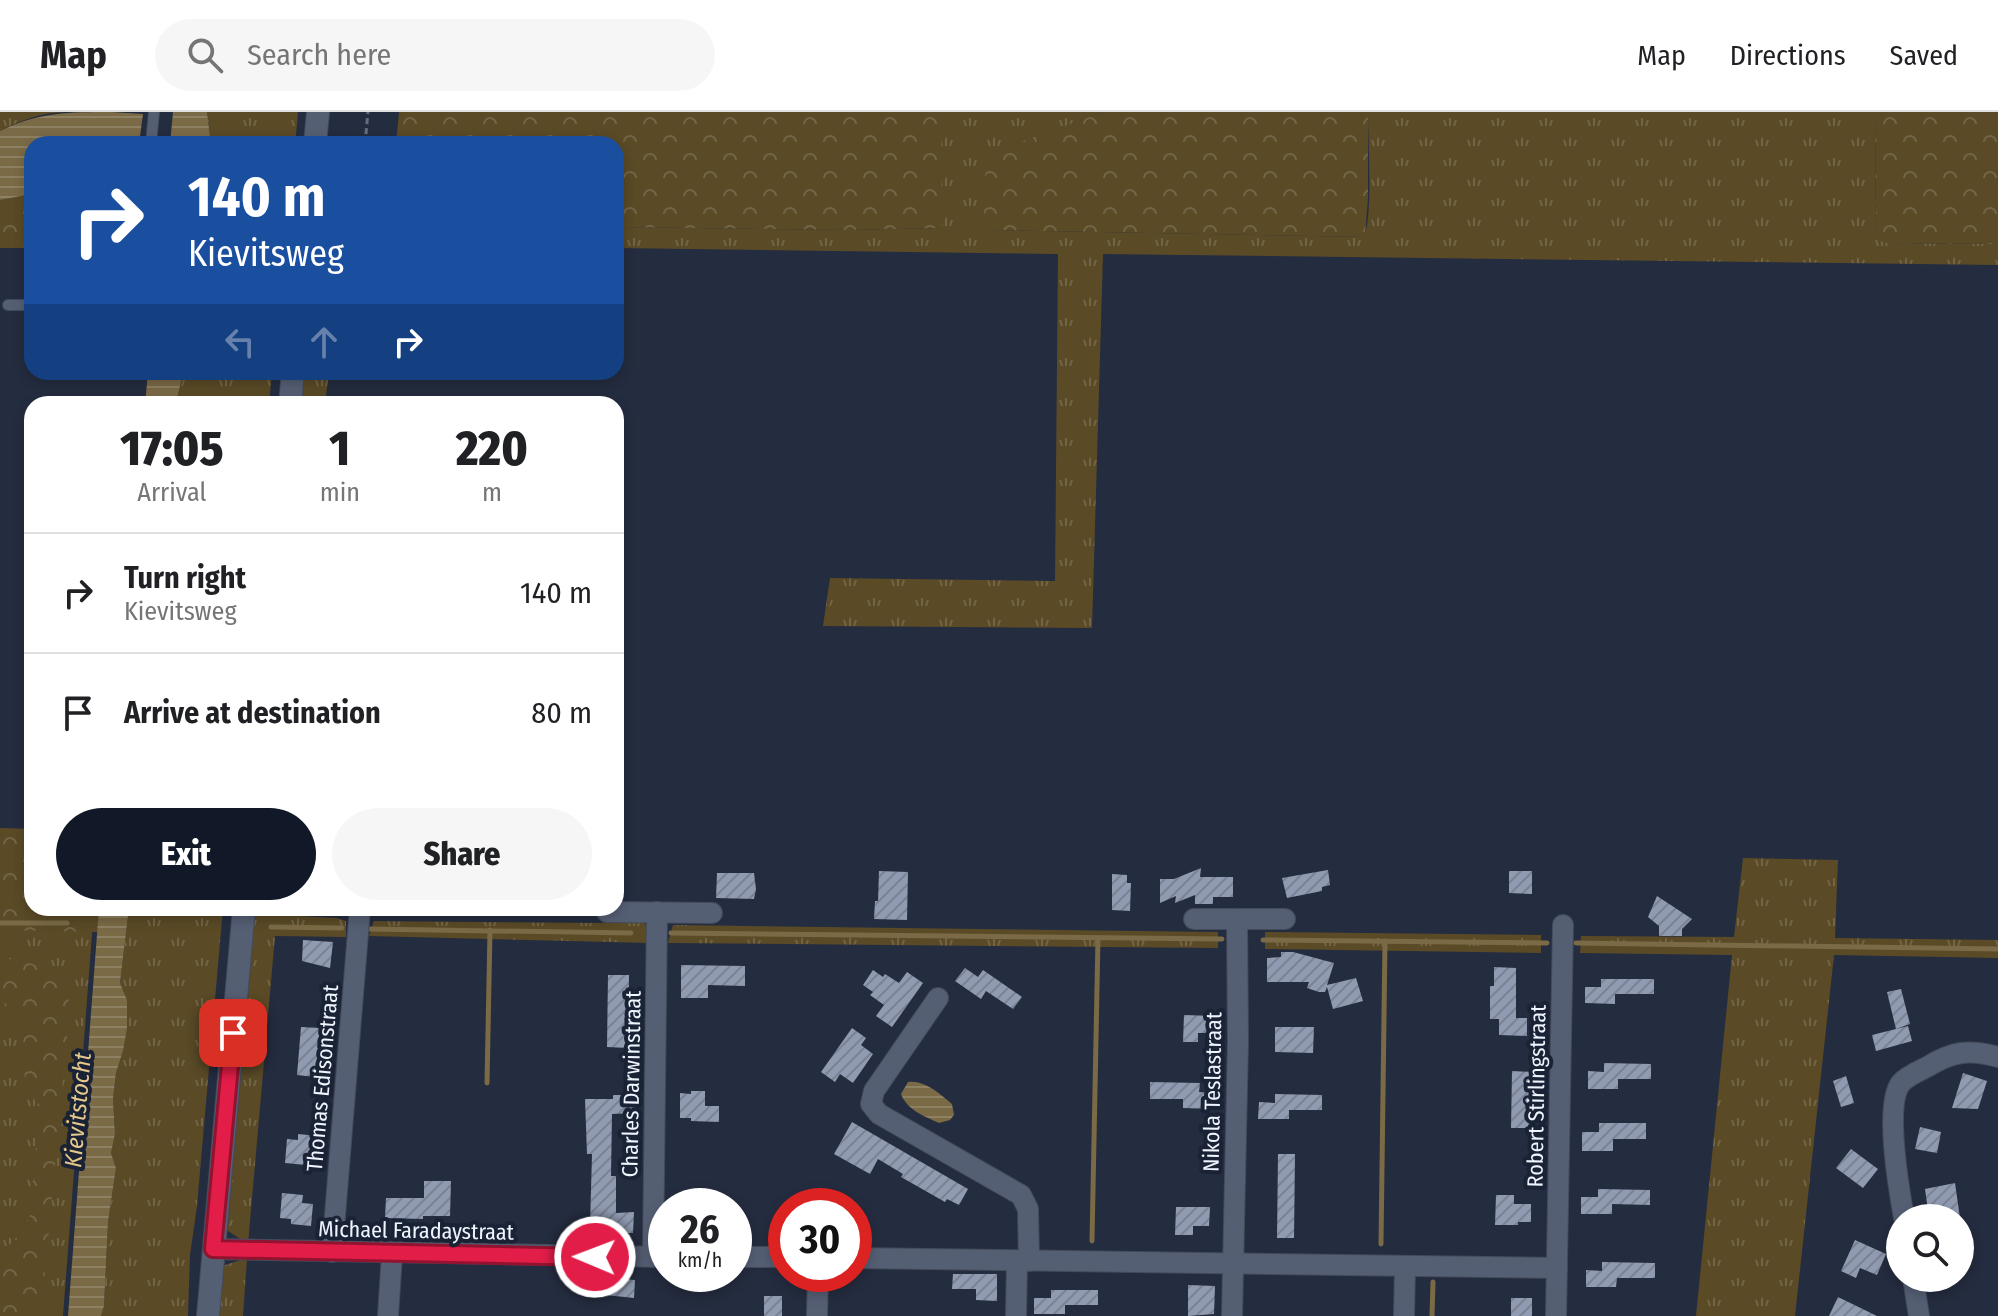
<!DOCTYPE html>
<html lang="en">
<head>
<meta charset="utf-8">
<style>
	body { margin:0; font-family:"Fira Sans Condensed",sans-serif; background:#f6f6f6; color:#202124; height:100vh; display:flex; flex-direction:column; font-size:30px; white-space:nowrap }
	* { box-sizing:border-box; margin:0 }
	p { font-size:26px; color:#757577 }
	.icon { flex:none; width:44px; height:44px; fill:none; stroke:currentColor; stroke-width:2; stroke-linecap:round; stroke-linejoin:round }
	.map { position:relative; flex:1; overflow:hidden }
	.panel { position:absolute; left:24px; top:284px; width:600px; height:520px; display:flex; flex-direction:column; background:#fff; border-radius:24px; box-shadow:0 4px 12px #0003 }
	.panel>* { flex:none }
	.top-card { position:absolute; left:24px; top:24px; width:600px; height:244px; border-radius:24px; box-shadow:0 4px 12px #0003; background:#1a4fa0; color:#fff; overflow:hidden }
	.controls { position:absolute; left:1886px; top:1092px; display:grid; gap:16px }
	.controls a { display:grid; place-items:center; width:88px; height:88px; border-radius:50%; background:#fff; box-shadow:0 4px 12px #0003; font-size:40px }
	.speed { position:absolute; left:648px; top:1076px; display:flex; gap:16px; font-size:40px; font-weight:700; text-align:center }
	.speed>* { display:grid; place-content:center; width:104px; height:104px; border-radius:50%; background:#fff; box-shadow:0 4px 12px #0003; line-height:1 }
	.speed small { font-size:20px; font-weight:400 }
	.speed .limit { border:12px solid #d22; background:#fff; color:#111 }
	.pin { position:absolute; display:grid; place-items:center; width:68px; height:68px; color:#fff; margin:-34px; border-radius:16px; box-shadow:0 4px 12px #0006 }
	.me { position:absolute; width:88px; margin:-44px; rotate:271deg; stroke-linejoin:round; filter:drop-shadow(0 0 6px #0008) }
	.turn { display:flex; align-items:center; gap:28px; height:168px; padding:0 32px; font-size:36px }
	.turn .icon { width:104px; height:104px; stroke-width:2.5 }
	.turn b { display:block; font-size:56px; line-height:68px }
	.lanes { display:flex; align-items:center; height:76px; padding:0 32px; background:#0003; justify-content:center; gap:40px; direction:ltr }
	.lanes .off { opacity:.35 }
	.eta { display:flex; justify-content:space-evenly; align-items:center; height:136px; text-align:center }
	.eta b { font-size:48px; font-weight:800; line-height:56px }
	.action { display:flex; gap:16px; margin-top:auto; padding:16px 32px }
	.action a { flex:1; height:92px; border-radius:48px; background:#111827; color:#fff; font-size:32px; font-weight:800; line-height:92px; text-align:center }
	.action a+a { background:#f6f6f6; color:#202124 }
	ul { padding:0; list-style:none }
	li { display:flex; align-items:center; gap:24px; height:120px; padding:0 32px; border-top:2px solid #e0e0e0 }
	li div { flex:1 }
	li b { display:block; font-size:30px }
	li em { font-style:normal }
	header { display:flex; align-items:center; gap:48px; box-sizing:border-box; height:112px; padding:0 40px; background:#fff; border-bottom:2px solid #e0e0e0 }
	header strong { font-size:38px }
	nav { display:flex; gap:44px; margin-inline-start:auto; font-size:28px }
	.search { width:560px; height:72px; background:#f6f6f6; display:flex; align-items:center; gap:20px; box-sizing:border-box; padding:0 28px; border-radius:44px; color:#757577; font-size:30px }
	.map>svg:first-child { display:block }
</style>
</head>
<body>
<header>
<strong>Map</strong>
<div class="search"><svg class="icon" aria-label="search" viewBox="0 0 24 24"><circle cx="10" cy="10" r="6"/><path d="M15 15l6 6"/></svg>Search here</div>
<nav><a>Map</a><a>Directions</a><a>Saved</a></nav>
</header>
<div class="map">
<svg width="1998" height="1204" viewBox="0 0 1998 1204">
	<defs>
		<pattern id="grass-tufts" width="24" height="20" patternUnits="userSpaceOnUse" patternTransform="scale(2)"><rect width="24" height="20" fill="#5a4a26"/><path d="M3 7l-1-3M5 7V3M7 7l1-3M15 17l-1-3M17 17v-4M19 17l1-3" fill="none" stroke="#726547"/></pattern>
		<pattern id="forest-crowns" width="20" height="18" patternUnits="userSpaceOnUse" patternTransform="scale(2)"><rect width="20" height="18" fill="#5a4a26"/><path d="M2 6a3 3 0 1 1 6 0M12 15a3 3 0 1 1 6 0" fill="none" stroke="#726547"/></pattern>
		<pattern id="water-rules" width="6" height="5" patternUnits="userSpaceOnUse" patternTransform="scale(2)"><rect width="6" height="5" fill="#7b6a46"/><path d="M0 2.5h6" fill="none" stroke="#8e8062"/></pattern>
		<pattern id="building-hatch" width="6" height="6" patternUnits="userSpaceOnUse" patternTransform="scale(2)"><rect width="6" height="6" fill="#909bb2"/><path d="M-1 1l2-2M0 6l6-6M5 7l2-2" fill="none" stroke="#7a8293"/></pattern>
	</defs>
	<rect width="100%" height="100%" fill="#242c3f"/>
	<g fill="url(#grass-tufts)">
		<path d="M0,0h65c-24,1 -44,8 -65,19z"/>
		<polygon points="207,0 298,0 295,32 211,32"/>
		<path d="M941,0h162l-42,16 -73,102 376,7c9,-20 4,-99 4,-125h507l1,125 9,6 113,1v21l-895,-11 -11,374 -269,-2 7,-48 225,3 3,-327 -442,-6v-21l232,3 93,-2z"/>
		<polygon points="183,260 272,260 269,292 176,292"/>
		<polygon points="301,260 329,260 325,292 298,292"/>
		<polygon points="0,745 32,796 94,796 63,1204 0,1204"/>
		<polygon points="1743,746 1838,748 1835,826 1998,828 1998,846 1834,843 1795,1204 1696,1204 1732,843 1580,841 1581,824 1734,825"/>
		<polygon points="129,796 223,796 197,1094 190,1143 188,1204 101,1204 104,1194 108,1110 116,1056 111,1041 115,1022 113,987 116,961 123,939 127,888 120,871"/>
		<polygon points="252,796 278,796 278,803 337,806 346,809 346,825 275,824 248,1132 225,1117"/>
		<polygon points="604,807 642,808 649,817 650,831 369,824 374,809 603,811"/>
		<polygon points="673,813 1218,820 1218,836 668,831"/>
		<polygon points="1265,820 1541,823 1541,841 1265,837"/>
		<polygon points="247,1146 243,1204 218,1204 222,1154"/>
	</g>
	<g fill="url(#forest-crowns)">
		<polygon points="399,0 941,0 942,116 848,118 616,115 616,32 396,32"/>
		<polygon points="1103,0 1368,0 1368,86 1365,125 988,118 981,89 986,59 1002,37"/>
		<polygon points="1875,0 1998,0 1998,132 1884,131 1876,125"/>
		<polygon points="32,82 32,136 0,136 0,88"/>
		<polygon points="0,716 32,717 32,796 99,796 98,820 0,818"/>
		<path d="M0,846c21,2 53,7 64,28 3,5 4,13 6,18l-29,312h-41v-61l24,-26 6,-13 7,-80 6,-28 -17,-16 -4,-45 6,-33 -28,-13z"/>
	</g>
	<g fill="url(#water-rules)">
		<path d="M111,0l32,2 -4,30h-107v50l-32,6v-69c38,-19 69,-19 111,-19z"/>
		<polygon points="173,0 207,0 211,32 170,32"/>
		<polygon points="148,260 183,260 176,292 145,292"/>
		<polygon points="99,796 129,796 120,871 127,888 127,916 123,939 116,961 113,987 115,1022 111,1041 116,1056 108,1110 104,1194 101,1204 68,1204"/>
		<path d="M908,970c17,-2 32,12 44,22l2,11 -4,5 -11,3c-15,-7 -32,-13 -38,-29z"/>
	</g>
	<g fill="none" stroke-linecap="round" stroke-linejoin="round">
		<g stroke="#7b6a46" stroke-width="5">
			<polyline points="0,811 67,811"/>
			<polyline points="271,815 342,816"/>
			<polyline points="370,817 631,821"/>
			<polyline points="671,821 1222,827"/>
			<polyline points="1263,828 1547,831"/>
			<polyline points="1576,831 1998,837"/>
			<polyline points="487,971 490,818"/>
			<polyline points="1092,1129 1098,826"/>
			<polyline points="1381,1132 1385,829"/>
			<polyline points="1432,1204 1433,1170"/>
		</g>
	</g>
	<g fill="url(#building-hatch)">
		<polygon points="1201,756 1200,765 1233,765 1233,785 1213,785 1213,792 1195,792 1195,783 1175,791 1176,784 1160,791 1160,767 1174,767"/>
		<polygon points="1328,758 1330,773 1322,775 1322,779 1287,786 1282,766"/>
		<polygon points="879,759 908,760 907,808 874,807 875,789 878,789"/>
		<polygon points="1509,759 1532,759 1532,782 1509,781"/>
		<polygon points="717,761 754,761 756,777 754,787 716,786"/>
		<polygon points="1112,762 1127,763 1127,771 1131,771 1130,799 1112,798"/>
		<polygon points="1657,784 1692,807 1682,817 1682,824 1659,824 1659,814 1648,805"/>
		<polygon points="303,828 333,830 330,856 302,849"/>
		<polygon points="1281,840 1293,840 1334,851 1327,873 1356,866 1363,889 1333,897 1327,875 1325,880 1319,880 1307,876 1309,870 1267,870 1267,846 1281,845"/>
		<polygon points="681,853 745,854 745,874 708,873 708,886 681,886"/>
		<polygon points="1494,855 1516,856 1516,906 1527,906 1527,924 1499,923 1499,907 1490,907 1490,874 1494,874"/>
		<polygon points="965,856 978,865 983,858 1022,885 1013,897 986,879 981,887 955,869"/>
		<polygon points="873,858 883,865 885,862 899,871 907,860 923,871 892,915 876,904 884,893 870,883 873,880 863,873"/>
		<polygon points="608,863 629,863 628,936 607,935"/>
		<polygon points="1601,867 1654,867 1654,882 1615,882 1615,892 1585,891 1585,875 1601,875"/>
		<polygon points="1901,877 1910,912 1896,917 1887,880"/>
		<polygon points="1184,903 1215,904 1215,921 1198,921 1198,930 1183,930"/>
		<polygon points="1908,914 1912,929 1876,939 1872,923"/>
		<polygon points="301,915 320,916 315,965 297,963"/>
		<polygon points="1275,915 1314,915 1313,941 1275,940"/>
		<polygon points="852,916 866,926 861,933 873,942 853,971 840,962 835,970 821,960"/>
		<polygon points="1604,951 1651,952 1651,967 1618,967 1618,977 1588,977 1588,959 1604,960"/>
		<polygon points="1512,959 1533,960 1532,1016 1511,1016"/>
		<polygon points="1963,961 1987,969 1978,997 1952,996"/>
		<polygon points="1846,964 1854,991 1841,995 1833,969"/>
		<polygon points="1150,970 1200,971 1199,980 1214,981 1213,997 1183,996 1183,987 1150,987"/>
		<polygon points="691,979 705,979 705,994 719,994 719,1010 691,1009 691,1006 680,1006 680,981 691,982"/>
		<polygon points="1275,982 1322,983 1322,998 1289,998 1289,1007 1258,1007 1259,990 1275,991"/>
		<polygon points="613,983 635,983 635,1001 612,1002 611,1064 616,1064 616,1101 634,1100 633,1121 614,1121 615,1114 590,1114 592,1042 587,1042 585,987 613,987"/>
		<polygon points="852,1010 968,1077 959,1093 947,1087 945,1090 901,1065 903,1062 878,1047 870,1062 834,1042"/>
		<polygon points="1599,1011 1646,1011 1646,1027 1613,1027 1613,1039 1582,1039 1582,1020 1599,1020"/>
		<polygon points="1920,1015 1941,1020 1937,1041 1915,1037"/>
		<polygon points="298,1022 318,1024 316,1046 306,1045 306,1053 285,1051 287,1027 298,1028"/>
		<polygon points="1851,1037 1878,1057 1863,1076 1836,1056"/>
		<polygon points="1278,1042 1295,1042 1294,1126 1277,1126"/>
		<polygon points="424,1069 451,1069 450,1104 423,1104 423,1107 385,1106 386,1086 424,1086"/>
		<polygon points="1955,1071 1960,1106 1929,1106 1925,1077"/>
		<polygon points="1598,1077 1650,1078 1650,1093 1612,1092 1612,1102 1581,1102 1581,1085 1598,1085"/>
		<polygon points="282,1081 303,1083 302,1091 313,1092 311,1114 291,1112 291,1107 280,1106"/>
		<polygon points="1496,1083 1514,1083 1514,1092 1531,1092 1531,1110 1518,1110 1518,1113 1495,1113"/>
		<polygon points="1176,1095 1210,1095 1209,1114 1193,1114 1193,1123 1175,1123"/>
		<polygon points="1855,1128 1886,1142 1877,1163 1860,1156 1856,1166 1841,1159"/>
		<polygon points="1602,1150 1655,1151 1655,1166 1617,1166 1616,1175 1586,1175 1586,1158 1602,1159"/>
		<polygon points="953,1162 997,1162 997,1189 976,1188 976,1177 952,1177"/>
		<polygon points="598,1165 635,1168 634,1186 596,1182"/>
		<polygon points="1188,1173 1215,1174 1214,1202 1188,1204"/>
		<polygon points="1051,1178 1098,1178 1098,1193 1065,1193 1065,1202 1034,1202 1034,1186 1051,1186"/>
		<rect x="764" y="1184" width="18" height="20"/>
		<polygon points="1838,1185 1877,1204 1829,1204"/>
		<rect x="1511" y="1186" width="21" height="18"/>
	</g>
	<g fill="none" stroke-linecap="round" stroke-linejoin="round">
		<g stroke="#434a5a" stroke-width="12">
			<g id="service">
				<polyline points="151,32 154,0"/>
				<polyline points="8,193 32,193"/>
			</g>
		</g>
		<g stroke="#434a5a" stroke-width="22">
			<g id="minor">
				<polyline points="607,800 712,801"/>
				<polyline points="1194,807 1285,807"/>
				<polyline points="938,886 874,979 871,992 879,1002 1021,1083 1028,1097 1029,1149"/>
				<path d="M1904,1106c-5,-28 -20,-114 -3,-135 6,-7 18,-12 26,-16 26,-16 42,-18 71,-10"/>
				<polyline points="213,1137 666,1145"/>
				<polyline points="332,1140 360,796"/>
				<polyline points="653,1145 657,800"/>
				<polyline points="734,1145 786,1145"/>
				<polyline points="854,1146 1557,1156"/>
				<polyline points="1913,1166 1919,1204"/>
				<polyline points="388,1204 392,1142"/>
				<polyline points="817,1204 818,1162"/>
				<polyline points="1016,1204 1017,1149"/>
				<polyline points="1232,1204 1238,929 1237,807"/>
				<polyline points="1404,1204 1405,1156"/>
				<polyline points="1556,1204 1563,813"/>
			</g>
		</g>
		<g stroke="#434a5a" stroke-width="24">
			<g id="tertiary">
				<polyline points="315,32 318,0"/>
				<polyline points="290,292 293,260"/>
				<polyline points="208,1204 244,796"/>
			</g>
		</g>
		<polyline stroke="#666d7d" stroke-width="3" stroke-dasharray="6 4" stroke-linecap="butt" points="365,32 368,0"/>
		<use href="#service" stroke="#555f74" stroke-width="10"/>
		<use href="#minor" stroke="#555f74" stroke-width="20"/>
		<use href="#tertiary" stroke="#555f74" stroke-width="22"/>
	</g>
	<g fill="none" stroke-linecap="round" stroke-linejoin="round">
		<g stroke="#92132f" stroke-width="20">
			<polyline id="route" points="233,921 213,1137 595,1145"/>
		</g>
		<use href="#route" stroke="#e11d48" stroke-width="14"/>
	</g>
	<g text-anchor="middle" stroke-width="8" stroke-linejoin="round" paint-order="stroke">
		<g font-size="22" fill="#eff4fe" stroke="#1a2335">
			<text transform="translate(322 966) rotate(-85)" y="8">Thomas Edisonstraat</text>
			<text transform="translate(631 972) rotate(-89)" y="8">Charles Darwinstraat</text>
			<text transform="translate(1212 980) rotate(-89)" y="8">Nikola Teslastraat</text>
			<text transform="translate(1536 984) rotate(-89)" y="8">Robert Stirlingstraat</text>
			<text transform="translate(416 1118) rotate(1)" y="8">Michael Faradaystraat</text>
		</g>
		<g font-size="24" font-style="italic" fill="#e6c88a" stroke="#1a2335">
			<text transform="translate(78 998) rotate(-85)" y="8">Kievitstocht</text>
		</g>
	</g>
</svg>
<div class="controls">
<a><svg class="icon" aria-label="search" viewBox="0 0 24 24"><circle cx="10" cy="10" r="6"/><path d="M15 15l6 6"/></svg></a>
</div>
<div class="speed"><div>26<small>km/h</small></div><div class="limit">30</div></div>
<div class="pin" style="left:233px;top:921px;background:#d93025"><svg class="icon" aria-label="arrive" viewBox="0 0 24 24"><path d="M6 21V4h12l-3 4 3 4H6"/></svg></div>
<svg class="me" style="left:595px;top:1145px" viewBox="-20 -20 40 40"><circle r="17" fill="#e11d48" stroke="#fff" stroke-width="3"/><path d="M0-11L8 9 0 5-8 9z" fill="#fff"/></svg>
<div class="top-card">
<div class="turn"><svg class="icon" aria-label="right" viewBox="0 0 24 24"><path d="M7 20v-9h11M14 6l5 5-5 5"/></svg><div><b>140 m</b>Kievitsweg</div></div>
<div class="lanes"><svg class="icon off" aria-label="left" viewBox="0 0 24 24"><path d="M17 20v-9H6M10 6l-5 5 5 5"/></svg><svg class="icon off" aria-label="ahead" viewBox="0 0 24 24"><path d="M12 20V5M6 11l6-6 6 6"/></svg><svg class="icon" aria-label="right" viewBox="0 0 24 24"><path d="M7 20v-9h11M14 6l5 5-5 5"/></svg></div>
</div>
<section class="panel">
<div class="eta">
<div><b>17:05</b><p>Arrival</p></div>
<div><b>1</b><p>min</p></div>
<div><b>220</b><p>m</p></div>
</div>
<ul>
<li><svg class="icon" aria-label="right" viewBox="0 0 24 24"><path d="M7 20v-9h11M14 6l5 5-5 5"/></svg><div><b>Turn right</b><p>Kievitsweg</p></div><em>140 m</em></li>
<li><svg class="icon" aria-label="arrive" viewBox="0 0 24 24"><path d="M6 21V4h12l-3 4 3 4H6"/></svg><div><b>Arrive at destination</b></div><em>80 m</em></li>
</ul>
<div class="action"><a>Exit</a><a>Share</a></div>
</section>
</div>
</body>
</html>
